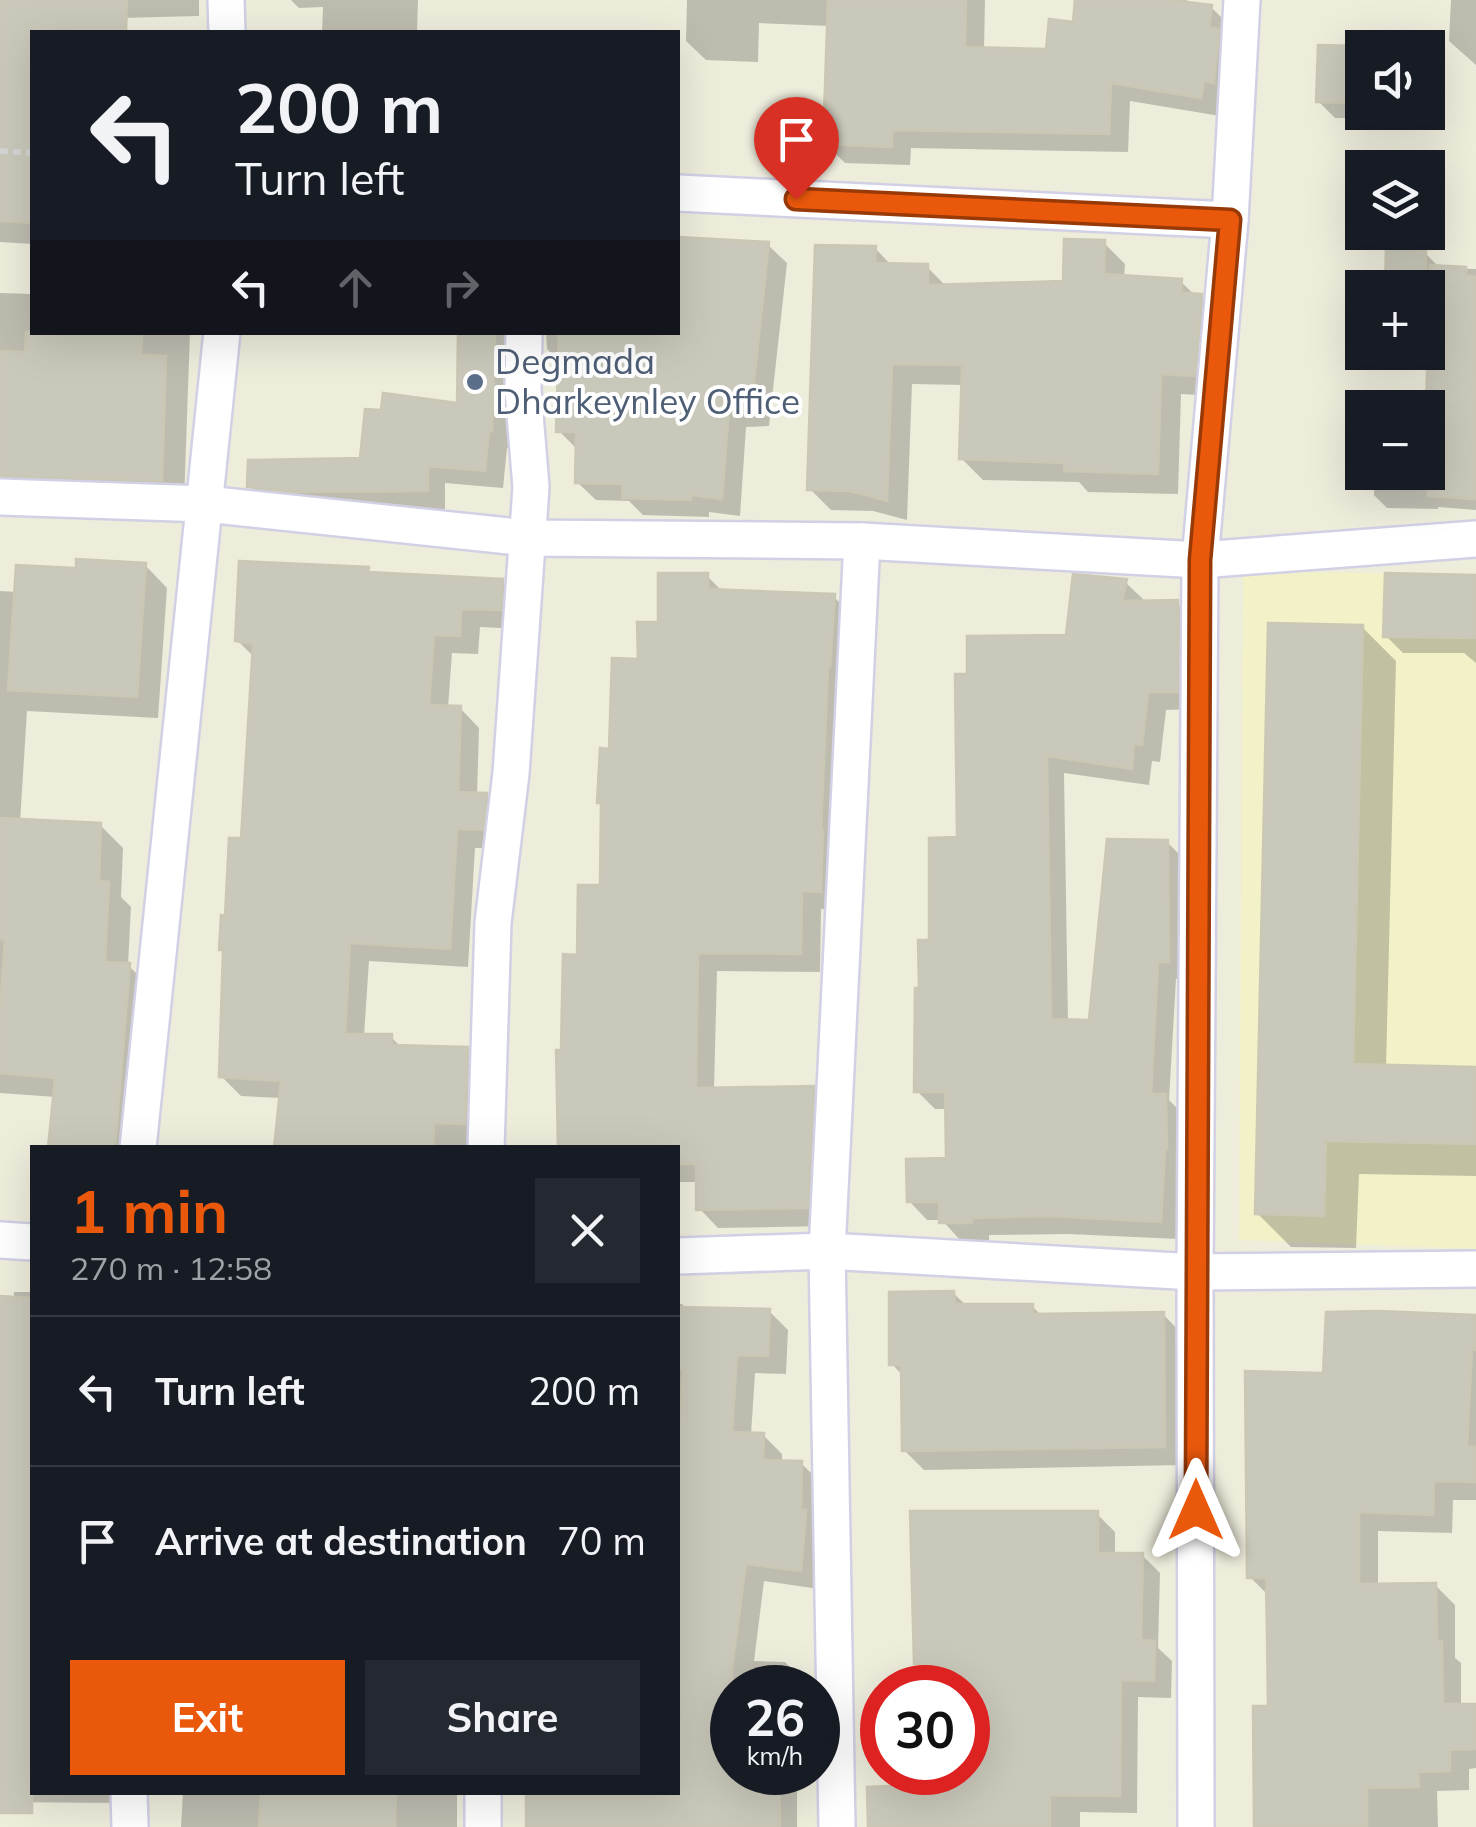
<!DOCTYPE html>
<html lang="en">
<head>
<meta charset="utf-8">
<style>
	body { margin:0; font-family:Mulish,sans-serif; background:#242831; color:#f1f3f6; height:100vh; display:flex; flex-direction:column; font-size:38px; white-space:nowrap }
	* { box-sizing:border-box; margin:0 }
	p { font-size:32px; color:#9ea1a6 }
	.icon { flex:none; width:55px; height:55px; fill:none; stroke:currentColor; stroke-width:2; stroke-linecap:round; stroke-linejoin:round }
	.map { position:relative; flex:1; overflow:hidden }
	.drawer { position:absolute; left:30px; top:1145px; width:650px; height:650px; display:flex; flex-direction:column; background:#171b24; border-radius:0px; box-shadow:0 10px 40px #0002 }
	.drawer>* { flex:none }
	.top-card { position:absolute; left:30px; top:30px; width:650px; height:305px; border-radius:0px; box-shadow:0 10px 40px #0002; background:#171b24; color:#f1f3f6; overflow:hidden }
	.tools { position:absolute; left:1345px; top:30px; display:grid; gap:20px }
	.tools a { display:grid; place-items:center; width:100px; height:100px; border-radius:0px; background:#171b24; box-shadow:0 10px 40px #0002; font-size:50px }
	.speed { position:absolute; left:710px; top:1665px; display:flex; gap:20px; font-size:50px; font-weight:700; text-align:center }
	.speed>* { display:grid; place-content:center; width:130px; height:130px; border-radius:50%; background:#171b24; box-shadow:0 10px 40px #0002; line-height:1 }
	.speed small { font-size:25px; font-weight:400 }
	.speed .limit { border:15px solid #d22; background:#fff; color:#111 }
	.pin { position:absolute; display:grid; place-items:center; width:85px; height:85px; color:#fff; margin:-102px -42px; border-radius:50% 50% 50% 0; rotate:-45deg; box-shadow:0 0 10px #0007 }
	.pin .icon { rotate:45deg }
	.me { position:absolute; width:110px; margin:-55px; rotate:0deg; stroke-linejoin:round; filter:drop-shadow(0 0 8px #0008) }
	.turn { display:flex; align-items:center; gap:35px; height:210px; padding:0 40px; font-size:45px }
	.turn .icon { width:130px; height:130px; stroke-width:2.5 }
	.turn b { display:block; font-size:70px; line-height:85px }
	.lanes { display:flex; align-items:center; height:95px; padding:0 40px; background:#0003; justify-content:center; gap:50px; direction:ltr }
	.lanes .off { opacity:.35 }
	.round { display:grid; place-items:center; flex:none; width:105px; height:105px; border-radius:0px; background:#242831 }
	.headline { display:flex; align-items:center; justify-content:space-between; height:170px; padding:0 40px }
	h1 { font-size:60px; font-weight:700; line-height:75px; color:#ea580c }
	.primary-button { display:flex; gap:20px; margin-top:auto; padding:20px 40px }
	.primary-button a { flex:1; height:115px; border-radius:0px; background:#ea580c; color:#fff; font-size:40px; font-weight:700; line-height:115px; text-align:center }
	.primary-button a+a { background:#242831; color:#f1f3f6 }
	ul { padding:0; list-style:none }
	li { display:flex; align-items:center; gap:30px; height:150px; padding:0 40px; border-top:2px solid #363941 }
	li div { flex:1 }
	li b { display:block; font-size:38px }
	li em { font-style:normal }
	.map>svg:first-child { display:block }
</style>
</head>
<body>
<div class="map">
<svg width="1476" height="1827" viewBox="0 0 1476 1827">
	<rect width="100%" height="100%" fill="#eeecdb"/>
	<polygon fill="#f2f1c8" points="1243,571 1476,575 1476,1249 1239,1240"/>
	<g fill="#0003">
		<polygon points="0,0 199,0 199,16 79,19 79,32 32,32 32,244 0,242"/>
		<polygon points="291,0 418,0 417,32 322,32 323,7 299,8"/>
		<polygon points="687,0 985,0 984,50 1048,52 1076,25 1077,0 1187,0 1187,4 1211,7 1230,26 1220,116 1130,101 1128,152 911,148 910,165 845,163 825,143 830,26 759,23 758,62 706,60 686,41"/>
		<polygon points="1451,0 1476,0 1476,65 1449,41"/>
		<polygon points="1320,48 1362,48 1362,112 1394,112 1393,119 1335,118 1318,101"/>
		<polygon points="678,239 768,245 787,263 769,426 746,427 740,516 709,512 709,517 643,515 629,501 596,500 577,482 578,450 559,431 561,363 547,349 546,332 678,332"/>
		<polygon points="1104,243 1125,264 1124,278 1181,282 1196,296 1201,297 1222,318 1215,396 1181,394 1178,494 1088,492 1079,482 983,480 961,458 964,385 912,384 907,520 873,511 831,510 810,489 875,248 892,266 927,267 947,287 1065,283"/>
		<polygon points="1425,253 1440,268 1476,269 1476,387 1431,327 1428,327 1428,288 1387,288"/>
		<polygon points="0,293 32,294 32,332 190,332 184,503 0,503"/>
		<polygon points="350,332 531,332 512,366 510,448 507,448 503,488 445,483 445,509 313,509 268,504 250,486 362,461 459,406 461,335"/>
		<polygon points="1428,424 1476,429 1476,510 1438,507 1438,509 1387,508 1374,495 1375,472 1428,472"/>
		<polygon points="145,565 167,588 158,718 27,711 20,822 100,825 123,848 121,897 131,907 128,965 151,988 138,1148 51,1148 56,1097 0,1093 0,591 17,592 78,571"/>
		<polygon points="368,569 373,574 502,582 521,601 520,629 480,627 478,654 452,653 448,708 460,708 479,728 477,795 486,795 505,814 501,848 475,848 468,967 369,961 364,1036 391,1037 402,1048 467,1050 486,1069 484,1148 276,1148 282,1098 241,1096 221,1076 225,953 221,949 243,841 254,657 237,640"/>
		<polygon points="707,576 723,592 834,597 853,616 840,910 821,909 820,972 717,971 714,1090 813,1089 832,1108 826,1226 718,1228 699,1208 698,1182 678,1182 678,1148 563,1052 579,957 602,887 603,806 599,802 611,751 641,661 660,624"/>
		<polygon points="1476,577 1476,663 1464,653 1403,653 1386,636"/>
		<polygon points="1125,582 1144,600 1143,603 1177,603 1196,621 1195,709 1166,710 1160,762 1152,761 1149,785 1064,773 1068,1022 1091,1023 1167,842 1185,860 1186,979 1176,979 1169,1100 1184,1115 1179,1239 1068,1234 989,1235 989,1240 960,1240 942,1220 927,1220 909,1201 949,1161 947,1109 935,1109 917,1091 922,991 932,942 960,840 970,676 1068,637"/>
		<polygon points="1362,627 1396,661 1386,1068 1476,1069 1476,1176 1359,1174 1356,1248 1291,1247 1257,1213"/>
		<polygon points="14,1292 32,1292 32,1792 117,1792 117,1803 0,1802 0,1298 14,1299"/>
		<polygon points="953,1293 967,1306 1032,1306 1042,1316 1163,1314 1182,1334 1183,1465 924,1470 904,1450 904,1377 892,1364"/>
		<polygon points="678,1304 682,1304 687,1310 769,1311 788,1330 786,1374 755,1373 751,1435 763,1435 782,1454 782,1463 801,1463 820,1482 819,1589 764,1581 754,1661 785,1662 804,1681 803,1688 732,1688 732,1772 797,1772 797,1827 528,1827 678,1792"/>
		<polygon points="1476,1318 1476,1500 1453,1500 1452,1533 1378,1531 1378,1586 1435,1585 1455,1605 1455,1658 1461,1663 1461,1707 1476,1707 1476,1768 1469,1769 1469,1790 1437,1791 1438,1827 1257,1827 1271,1708 1269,1596 1250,1577 1326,1376"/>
		<polygon points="1097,1514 1115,1532 1115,1555 1142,1555 1160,1573 1158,1648 1172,1661 1171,1698 1138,1697 1137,1813 1080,1812 1080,1827 876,1827 917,1787 968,1772 968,1688 923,1669 916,1663"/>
		<polygon points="183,1792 457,1792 457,1827 181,1827"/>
	</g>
	<g fill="#c9c8ba" stroke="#cac8b4" stroke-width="2.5">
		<polygon points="0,0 127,0 126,32 32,31 32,223 0,221"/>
		<polygon points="828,0 966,0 965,47 1046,49 1049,19 1073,22 1075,0 1171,0 1212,5 1209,27 1219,29 1214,83 1204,81 1201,98 1111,83 1109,134 892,130 892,147 823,144"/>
		<polygon points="1318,45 1362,46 1362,103 1316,102"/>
		<polygon points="678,237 769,242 751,409 729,409 722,499 691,495 691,500 622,498 623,484 575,483 576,432 556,432 559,332 678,332"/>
		<polygon points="1064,239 1105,240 1104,274 1182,279 1181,293 1202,294 1195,376 1161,374 1158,474 1064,471 1065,463 959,459 962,365 892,364 887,501 850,491 807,490 815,245 876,246 875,263 928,264 928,285 1063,281"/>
		<polygon points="1386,249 1426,250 1425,288 1385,288"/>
		<polygon points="1430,265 1466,267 1466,276 1476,277 1476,499 1428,496 1428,408 1426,408"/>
		<polygon points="26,332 142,332 141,355 166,356 162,481 0,476 0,351 25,352"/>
		<polygon points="458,332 495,332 492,431 489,431 485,471 428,466 428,491 293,492 247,487 248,460 360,458 365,409 381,410 383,393 457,403"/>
		<polygon points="76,559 146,563 137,697 8,690 16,565 76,568"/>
		<polygon points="239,561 369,567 368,572 503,579 501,610 461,609 460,636 434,635 429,705 461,706 458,792 487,793 483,830 457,829 450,949 350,943 345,1034 392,1034 392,1045 468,1047 465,1124 434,1123 433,1148 274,1148 281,1081 219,1077 223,950 219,950 221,915 225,916 229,838 241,838 253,644 235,641"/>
		<polygon points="658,573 708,573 708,589 835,594 830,667 828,667 821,830 823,830 821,892 802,891 801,954 698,953 696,1088 814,1086 808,1208 696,1210 696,1164 678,1164 678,1148 558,1148 556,1050 561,1050 563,954 577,955 578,885 600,885 601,803 597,803 600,748 609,749 612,658 638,659 637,622 658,622"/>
		<polygon points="1385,573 1476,575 1476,638 1383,637"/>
		<polygon points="1073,574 1127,579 1122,601 1178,600 1178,692 1148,692 1142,745 1134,744 1132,769 1047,756 1051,1019 1089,1020 1107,839 1168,840 1169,962 1158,962 1151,1094 1166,1094 1167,1149 1165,1149 1161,1222 1048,1216 972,1218 972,1223 939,1223 939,1202 907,1202 906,1159 946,1158 945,1092 914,1092 915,988 919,988 918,940 929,940 929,838 957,837 955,674 967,674 967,636 1066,635"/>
		<polygon points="1268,623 1363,625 1353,1064 1476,1067 1476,1144 1326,1141 1324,1216 1255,1214"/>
		<polygon points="0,818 101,823 99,881 109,882 105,962 130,963 115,1148 48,1148 55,1078 0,1073 0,1009 5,940 0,939"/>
		<polygon points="954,1291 955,1304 1033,1304 1033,1314 1164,1312 1165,1447 902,1451 901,1365 889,1365 889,1292"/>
		<polygon points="0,1296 32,1298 32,1813 0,1813"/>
		<polygon points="678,1307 770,1309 768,1356 737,1355 732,1432 764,1433 763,1460 802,1461 801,1510 806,1510 801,1571 746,1564 732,1668 732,1772 779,1772 780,1827 526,1827 526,1792 678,1792 678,1509 679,1427 683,1369 678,1369"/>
		<polygon points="1378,1311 1476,1315 1476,1350 1472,1349 1467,1446 1476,1447 1476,1482 1434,1481 1433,1515 1359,1512 1359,1584 1436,1583 1437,1641 1442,1641 1443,1704 1476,1704 1476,1749 1450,1750 1450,1771 1418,1772 1419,1787 1367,1788 1367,1827 1254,1827 1253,1706 1268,1706 1267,1632 1266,1578 1247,1578 1245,1371 1323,1373 1326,1312"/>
		<polygon points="910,1511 1098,1511 1098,1553 1143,1553 1141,1640 1155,1641 1154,1681 1121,1680 1120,1796 1050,1795 1050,1827 868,1827 867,1787 914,1785 914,1772 968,1772 968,1688 920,1688 920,1664 914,1664"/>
		<polygon points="261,1792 396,1792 395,1827 259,1827"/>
	</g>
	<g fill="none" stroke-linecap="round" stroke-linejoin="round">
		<g stroke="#d2d0e5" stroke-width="40">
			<g id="minor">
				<polyline points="226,0 227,32"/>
				<polyline points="678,193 1230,220"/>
				<polyline points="0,497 206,504 527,538 862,541 1200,560 1476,539"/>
				<polyline points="138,1148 222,332"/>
				<polyline points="486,1148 493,923 511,773 531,487 523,390 524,332"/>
				<polyline points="0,1240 32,1242"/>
				<polyline points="678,1256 827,1251 1195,1272 1476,1269"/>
				<polyline points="129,1792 130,1827"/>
				<polyline points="483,1792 483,1827"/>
				<polyline points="837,1827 827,1251 862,541"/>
				<polyline points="1196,1827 1195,1272 1200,560 1230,220 1242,0"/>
			</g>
		</g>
		<polyline stroke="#d4d4d4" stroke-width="6" stroke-dasharray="8 5" stroke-linecap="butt" points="0,151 32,153"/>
		<use href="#minor" stroke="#fff" stroke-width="35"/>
	</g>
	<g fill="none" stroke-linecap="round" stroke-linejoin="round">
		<g stroke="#983908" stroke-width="25">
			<polyline id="route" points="796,199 1230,220 1200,560 1196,1510"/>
		</g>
		<use href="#route" stroke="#ea580c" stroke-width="18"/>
	</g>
	<circle fill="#5c6f8a" stroke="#fff" stroke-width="4" cx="475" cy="382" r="10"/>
	<g text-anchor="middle" stroke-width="8" stroke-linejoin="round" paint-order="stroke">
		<g font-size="35" fill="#4e5e75" stroke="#fff" text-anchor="start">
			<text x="495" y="374">Degmada<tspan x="495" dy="40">Dharkeynley Office</tspan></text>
		</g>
	</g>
</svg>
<div class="tools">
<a><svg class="icon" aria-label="sound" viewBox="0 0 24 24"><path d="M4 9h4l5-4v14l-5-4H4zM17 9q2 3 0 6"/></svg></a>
<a><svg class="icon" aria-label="layers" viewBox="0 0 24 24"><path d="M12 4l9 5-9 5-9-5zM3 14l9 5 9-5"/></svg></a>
<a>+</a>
<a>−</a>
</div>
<div class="speed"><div>26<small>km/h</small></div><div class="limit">30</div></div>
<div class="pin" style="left:796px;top:199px;background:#d93025"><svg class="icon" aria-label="arrive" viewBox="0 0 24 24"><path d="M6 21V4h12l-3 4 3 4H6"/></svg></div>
<svg class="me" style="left:1196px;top:1510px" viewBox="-20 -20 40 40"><path d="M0-17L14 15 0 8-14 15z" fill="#ea580c" stroke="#fff" stroke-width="4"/></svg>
<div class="top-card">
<div class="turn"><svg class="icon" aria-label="left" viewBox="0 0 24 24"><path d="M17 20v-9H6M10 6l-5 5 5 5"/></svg><div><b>200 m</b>Turn left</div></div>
<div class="lanes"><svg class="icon" aria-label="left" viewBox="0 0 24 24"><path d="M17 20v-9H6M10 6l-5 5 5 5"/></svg><svg class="icon off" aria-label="ahead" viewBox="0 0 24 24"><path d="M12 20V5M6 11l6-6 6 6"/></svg><svg class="icon off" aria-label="right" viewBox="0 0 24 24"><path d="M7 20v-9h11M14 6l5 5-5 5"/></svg></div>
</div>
<section class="drawer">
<div class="headline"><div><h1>1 min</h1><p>270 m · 12:58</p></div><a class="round"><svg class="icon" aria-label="close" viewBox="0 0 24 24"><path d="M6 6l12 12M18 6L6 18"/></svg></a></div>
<ul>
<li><svg class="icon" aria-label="left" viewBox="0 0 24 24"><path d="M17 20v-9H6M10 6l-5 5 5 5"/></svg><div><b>Turn left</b></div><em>200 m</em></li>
<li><svg class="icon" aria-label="arrive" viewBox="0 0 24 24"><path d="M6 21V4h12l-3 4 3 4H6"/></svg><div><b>Arrive at destination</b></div><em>70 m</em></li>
</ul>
<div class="primary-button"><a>Exit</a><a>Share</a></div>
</section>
</div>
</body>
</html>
